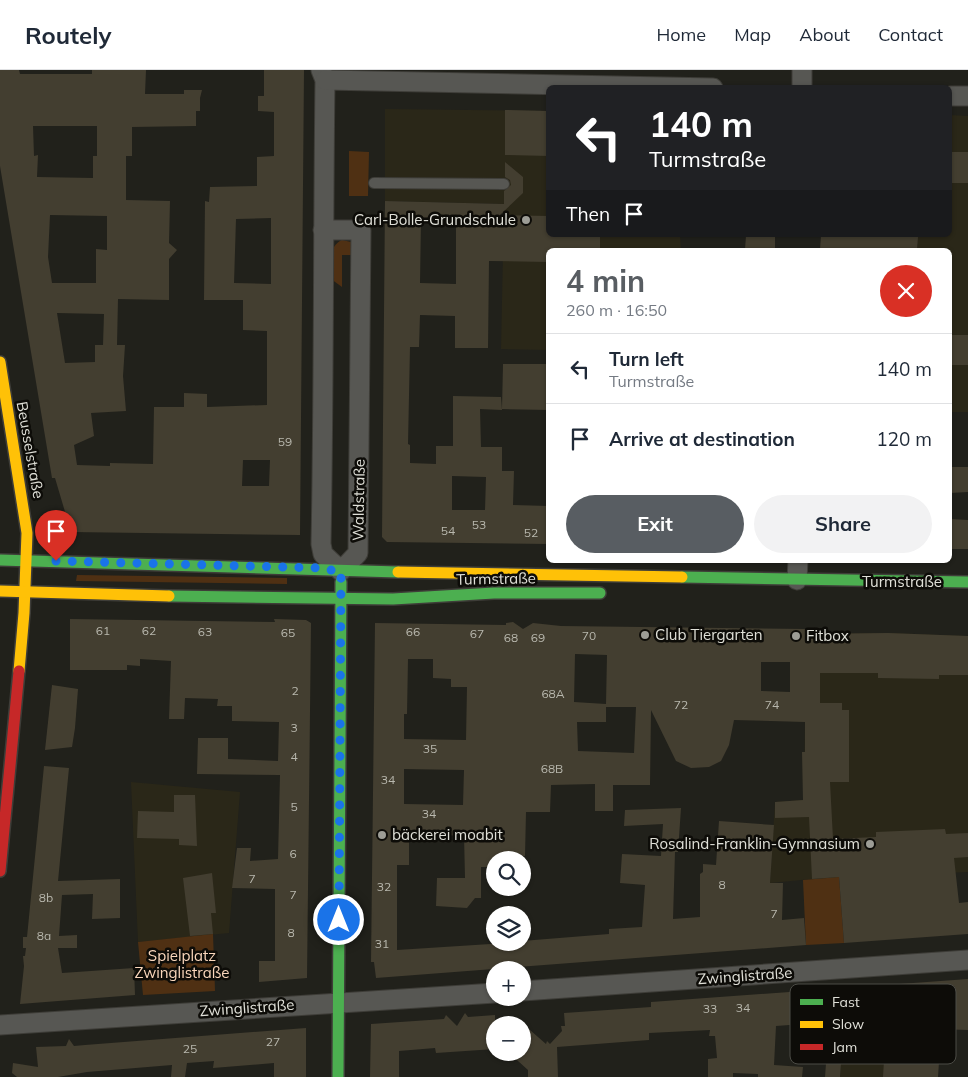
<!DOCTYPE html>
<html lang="en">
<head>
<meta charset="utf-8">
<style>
	body { margin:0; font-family:Mulish,sans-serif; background:#f2f2f3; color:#1f2937; height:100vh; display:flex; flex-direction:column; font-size:19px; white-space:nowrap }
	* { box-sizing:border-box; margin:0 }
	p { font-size:16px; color:#747a83 }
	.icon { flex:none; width:28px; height:28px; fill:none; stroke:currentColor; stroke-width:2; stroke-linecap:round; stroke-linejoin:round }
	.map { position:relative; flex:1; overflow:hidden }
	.sheet { position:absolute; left:546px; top:178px; width:406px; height:315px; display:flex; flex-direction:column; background:#fff; border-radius:8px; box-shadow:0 1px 4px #0004 }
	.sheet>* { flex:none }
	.hud { position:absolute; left:546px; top:15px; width:406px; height:152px; border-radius:8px; box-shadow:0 1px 4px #0004; background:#202124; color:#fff; overflow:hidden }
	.controls { position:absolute; left:486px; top:781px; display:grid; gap:10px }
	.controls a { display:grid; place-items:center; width:45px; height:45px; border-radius:50%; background:#fff; box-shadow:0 1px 4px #0004; font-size:25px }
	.pin { position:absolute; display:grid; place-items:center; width:42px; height:42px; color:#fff; margin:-51px -21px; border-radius:50% 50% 50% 0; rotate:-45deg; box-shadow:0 0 5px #0007 }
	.pin .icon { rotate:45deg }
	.me { position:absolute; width:55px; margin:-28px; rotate:0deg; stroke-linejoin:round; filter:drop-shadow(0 0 4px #0008) }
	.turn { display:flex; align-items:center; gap:18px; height:105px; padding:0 20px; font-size:22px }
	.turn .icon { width:65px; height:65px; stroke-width:2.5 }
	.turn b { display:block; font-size:35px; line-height:42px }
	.then { display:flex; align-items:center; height:48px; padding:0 20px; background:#0003; gap:10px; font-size:19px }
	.round { display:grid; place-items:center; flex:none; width:52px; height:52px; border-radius:26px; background:#f2f2f3 }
	.summary { display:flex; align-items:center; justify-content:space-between; height:85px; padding:0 20px }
	h1 { font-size:30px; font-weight:700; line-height:38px; color:#585d62 }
	.primary-button { display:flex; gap:10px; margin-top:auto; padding:10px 20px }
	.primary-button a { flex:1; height:58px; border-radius:30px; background:#585d62; color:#fff; font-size:20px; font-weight:700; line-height:58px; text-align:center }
	.primary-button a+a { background:#f2f2f3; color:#1f2937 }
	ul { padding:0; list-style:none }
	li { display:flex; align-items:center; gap:15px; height:70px; padding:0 20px; border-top:1px solid #e0e1e3 }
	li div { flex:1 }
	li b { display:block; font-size:19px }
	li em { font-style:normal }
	header { display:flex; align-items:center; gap:30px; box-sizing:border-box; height:70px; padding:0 25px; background:#fff; border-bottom:1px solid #e0e1e3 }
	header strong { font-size:24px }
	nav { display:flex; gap:28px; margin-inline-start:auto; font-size:18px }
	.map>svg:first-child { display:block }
</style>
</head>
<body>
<header>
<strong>Routely</strong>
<nav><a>Home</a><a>Map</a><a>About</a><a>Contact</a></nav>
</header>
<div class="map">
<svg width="968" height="1007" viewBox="0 0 968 1007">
	<rect width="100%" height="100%" fill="#21211b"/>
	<g fill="#2a2718">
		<polygon points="385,39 549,41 549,165 600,165 600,167 606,165 680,165 681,180 549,180 549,280 501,279 504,134 385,131"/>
		<polygon points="950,45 968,46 968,342 950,342 950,180 917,180 918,165 950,165"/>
		<polygon points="888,563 968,566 968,802 812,809 770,813 775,732 804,730 806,564"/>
		<polygon points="131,712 240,722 229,863 138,872"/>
		<polygon points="920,913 922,944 918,1007 840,1007 844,953 841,919"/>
	</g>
	<g fill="#4f3013">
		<polygon points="349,81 369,82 368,126 349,126"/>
		<path d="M342,170l9,2 5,13h-14v32l-11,-8c0,-14 -4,-32 11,-39z"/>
		<polygon points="77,505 287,508 287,514 76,511"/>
		<polygon points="839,807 844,873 806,875 803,810"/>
		<polygon points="213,864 215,921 143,925 138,872"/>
	</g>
	<g fill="#433e30" fill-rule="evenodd">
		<path d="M0,0h19l1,4h72v-4h54l-1,24h39v-4h18l-2,8v13h-4v15l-64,1v29h-6v44l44,1 -1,42 8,7 -8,9v41l-51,-1 -1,46h8l-2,31 3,35 -35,2 3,23 -20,9 3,20 33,1v-3l43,1 1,-57h30v-14l23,1v13l60,-2v-74l-24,-1v-30h-39l1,-99 4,1 1,-15 47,-1v-29l17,-1v-44l-16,-1v-15h6v-26h40l-4,465 -229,-3 -16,-54h-3l-52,-312zM33,56h64v30h-4v22l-56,-1 1,-22 -4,1zM50,145l57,1v34l-11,-1v34h-44l-4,-26zM271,148v66l-37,-1 2,-64zM57,243l47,1 -1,31h-8v17l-30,1zM243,390h27l-1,26h-27z"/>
		<polygon points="505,40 549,41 549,86 505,85"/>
		<rect x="950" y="82" width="18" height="31"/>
		<path d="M505,92l18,15v16l-23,22 49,1v19h51v15h-51v12l-60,-1 -1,87h-33v-32l-35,-1 -1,32h-9l-2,97 2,1v18l26,1v-18h17v-50l48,1 1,13 -22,-1 1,38h21v24h12l-1,34 36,1v38l-162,-2 -5,-5 3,-336 119,3v-13l7,-6 -1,-5 -5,-3zM421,149l35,1v64l-36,-1zM452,406l34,1 -1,33h-33z"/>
		<polygon points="746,165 775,165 775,180 745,180"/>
		<polygon points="821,165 918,167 917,180 820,180"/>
		<polygon points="951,265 968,265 968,295 950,295"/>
		<polygon points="503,294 549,294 549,340 502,339"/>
		<polygon points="950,397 968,397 968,422 950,423"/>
		<polygon points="950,449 968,450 968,479 950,479"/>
		<polygon points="70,549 275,552 274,549 306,550 311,553 307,908 259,912 259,891 275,891 275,819 232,818 237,778 251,778 250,791 278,789 280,705 197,704 198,668 228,668 228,689 278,691 279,652 232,651 232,636 217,636 218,629 185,628 184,649 169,649 171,591 140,589 140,596 127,595 127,600 70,600"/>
		<path d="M513,552l10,7 10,-6 28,3 244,3 1,5 82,-1 80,3v39h-29v4l-61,-1v-5h-58v30h22v7h7v72h-19l3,57 43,-2v-5l69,-3 1,5 22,-1v24l-14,1 5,45 9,-1v32l-124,9 -5,-66 -27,2 -3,-62 -34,1v-16l28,-2 -1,-48h3v-30l-71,-2 -5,25 -8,16 -12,6 -18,1 -15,-7 -25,-51 -1,75h-37v26h-18v-27l-44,1 -1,27h-24l-1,44h-6v4h-24v7h-14v31h-6l-8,10 -31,-2 1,-28h28l-1,-43 -55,2v28h-12v85l125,-8v-1l87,-7v-5l33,-2 3,-42 -25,-2 2,-29 39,2 2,-32 -39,2 1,-16 56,-2 -3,44h-3l-2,67 27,-2v-43l3,-2v-8l13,1 3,-44 55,4 -4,58h13l-1,37 22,-2 2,27 -430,33 -2,-16h-3l4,-339 131,2v-2zM575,584l32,1 -1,49 -32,-2zM408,589h25v19l18,1v8h16l-1,53 -62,-1v-25h3zM761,592h29v30l-29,-1zM606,637h30l-2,46 -56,-2 -1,-29h29zM404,699l60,1 -1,35 -59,-1z"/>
		<polygon points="52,615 78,619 75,658 72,677 45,680"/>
		<polygon points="44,696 69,698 58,811 120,809 120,848 92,849 93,824 62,825 59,866 77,865 77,878 58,878 62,903 134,898 135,925 20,934 24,896 23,886 25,886 26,878 23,878 23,867 27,867"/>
		<polygon points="174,725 195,725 197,776 179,775 179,769 137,768 138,741 174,742"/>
		<polygon points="212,803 216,843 211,843 213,864 190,866 183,808"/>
		<polygon points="968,909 968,960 936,959 934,991 939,992 938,1007 883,1007 887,941 852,943 853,951 844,953 840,1007 825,1007 829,952 776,956 774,995 803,997 802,1007 758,1007 758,1004 733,1003 733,1007 708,1007 708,989 717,988 715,966 709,966 710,960 649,963 649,970 557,977 558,1007 528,1007 528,1000 508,982 522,982 522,953 546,974 547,971 550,974 562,961 561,956 565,956 564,943 651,937 651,932"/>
		<polygon points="465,943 468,947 495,945 495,979 436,983 435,978 399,981 399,1007 370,1007 371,954 444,949 446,945 457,956"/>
		<polygon points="306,958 306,1007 274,1007 274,993 213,998 214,991 187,993 185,1007 171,1007 172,995 87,1002 58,1007 17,1007 12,1003 13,993 38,997 36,977 66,976 69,969 74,976 85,975"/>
	</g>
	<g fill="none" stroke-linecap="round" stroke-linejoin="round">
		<g stroke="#3e3d38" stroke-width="12">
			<polyline id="lane" points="374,113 504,114"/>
		</g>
		<g stroke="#3e3d38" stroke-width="21">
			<g id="street">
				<path d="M321,0l4,10c-2,155 -1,310 -4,464l2,10 18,17 17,-18 3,-323h-38"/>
				<polyline points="325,10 713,18"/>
				<polyline points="802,18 802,0"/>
				<polyline points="950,26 968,26"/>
				<polyline points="797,510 798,490"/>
				<polyline points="522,921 968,890"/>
				<polyline points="0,955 495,923"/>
			</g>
		</g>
		<g stroke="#3e3d38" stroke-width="14">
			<g id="fast">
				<polyline points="0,490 398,502"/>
				<polyline points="682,507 968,512"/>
				<polyline points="169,526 393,529 494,523 600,523"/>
				<polyline points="338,1007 341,512"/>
			</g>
		</g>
		<g stroke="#3e3d38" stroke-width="14">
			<g id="slow">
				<polyline points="0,292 27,463 24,543 19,601"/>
				<polyline points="398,502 682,507"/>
				<polyline points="0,521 169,526"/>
			</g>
		</g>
		<g stroke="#3e3d38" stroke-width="14">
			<polyline id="jam" points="0,801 19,601"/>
		</g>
		<use href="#lane" stroke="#575753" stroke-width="10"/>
		<use href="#street" stroke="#575753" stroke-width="19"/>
		<use href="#fast" stroke="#4caf50" stroke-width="11"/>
		<use href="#slow" stroke="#ffc107" stroke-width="11"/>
		<use href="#jam" stroke="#c62828" stroke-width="11"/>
	</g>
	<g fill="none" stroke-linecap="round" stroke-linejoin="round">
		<polyline stroke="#1a73e8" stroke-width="9" stroke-dasharray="0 16.2" points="56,491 320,498 341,502 339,850"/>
	</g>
	<g fill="#9d9d96" stroke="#0d0c08" stroke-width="2">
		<circle cx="526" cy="150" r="5"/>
		<circle cx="645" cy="565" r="5"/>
		<circle cx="796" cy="566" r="5"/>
		<circle cx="382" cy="765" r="5"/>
		<circle cx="870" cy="774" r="5"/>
	</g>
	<g text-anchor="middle" stroke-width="5" stroke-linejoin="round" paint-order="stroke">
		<g font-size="12" fill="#b9b8ae">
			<text x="285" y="376">59</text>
			<text x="479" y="459">53</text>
			<text x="448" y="465">54</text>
			<text x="531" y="467">52</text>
			<text x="103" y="565">61</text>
			<text x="149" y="565">62</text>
			<text x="205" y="566">63</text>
			<text x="413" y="566">66</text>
			<text x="288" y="567">65</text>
			<text x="477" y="568">67</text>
			<text x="589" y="570">70</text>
			<text x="511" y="572">68</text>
			<text x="538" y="572">69</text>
			<text x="295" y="625">2</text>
			<text x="553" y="628">68A</text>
			<text x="681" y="639">72</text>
			<text x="772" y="639">74</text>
			<text x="294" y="662">3</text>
			<text x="430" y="683">35</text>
			<text x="294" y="691">4</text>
			<text x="552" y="703">68B</text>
			<text x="388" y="714">34</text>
			<text x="294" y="741">5</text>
			<text x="429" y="748">34</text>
			<text x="293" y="788">6</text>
			<text x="252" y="813">7</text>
			<text x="722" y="819">8</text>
			<text x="384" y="821">32</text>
			<text x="293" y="829">7</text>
			<text x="46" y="832">8b</text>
			<text x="774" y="848">7</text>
			<text x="291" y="867">8</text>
			<text x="44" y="870">8a</text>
			<text x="382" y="878">31</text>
			<text x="743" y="942">34</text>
			<text x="710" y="943">33</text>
			<text x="273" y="976">27</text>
			<text x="190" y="983">25</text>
		</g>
		<g font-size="15" fill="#e0e0d8" stroke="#0d0c08" text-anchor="start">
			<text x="516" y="155" text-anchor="end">Carl-Bolle-Grundschule</text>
			<text x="655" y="570">Club Tiergarten</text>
			<text x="806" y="571">Fitbox</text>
			<text x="392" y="770">bäckerei moabit</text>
			<text x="860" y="779" text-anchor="end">Rosalind-Franklin-Gymnasium</text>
		</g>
		<g font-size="15" fill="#e0e0d8" stroke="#0d0c08">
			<text transform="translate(30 380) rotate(80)" y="5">Beusselstraße</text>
			<text transform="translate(359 430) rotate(-89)" y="5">Waldstraße</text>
			<text transform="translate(496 509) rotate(-1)" y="5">Turmstraße</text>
			<text x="902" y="517">Turmstraße</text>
			<text transform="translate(745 906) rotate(-4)" y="5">Zwinglistraße</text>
			<text transform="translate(247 938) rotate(-4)" y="5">Zwinglistraße</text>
		</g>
		<g font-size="15" fill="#fad7bc" stroke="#0d0c08">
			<text x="182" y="891">Spielplatz<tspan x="182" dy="17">Zwinglistraße</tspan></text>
		</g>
	</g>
	<rect x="790" y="914" width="166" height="80" rx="8" fill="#0d0c08" stroke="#4c4c46" stroke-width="1"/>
	<rect x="800" y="929" width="23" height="6" fill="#4caf50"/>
	<rect x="800" y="951" width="23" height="7" fill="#ffc107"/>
	<rect x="800" y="974" width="23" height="6" fill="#c62828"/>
	<g font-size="14" fill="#e0e0d8">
		<text x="832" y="937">Fast</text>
		<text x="832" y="959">Slow</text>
		<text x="832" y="982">Jam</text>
	</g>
</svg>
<div class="controls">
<a><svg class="icon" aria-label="search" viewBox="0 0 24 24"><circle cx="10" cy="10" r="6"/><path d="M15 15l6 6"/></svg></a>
<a><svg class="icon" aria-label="layers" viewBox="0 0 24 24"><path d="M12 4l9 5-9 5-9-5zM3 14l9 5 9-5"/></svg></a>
<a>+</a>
<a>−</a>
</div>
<div class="pin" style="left:56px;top:491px;background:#d93025"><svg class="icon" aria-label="arrive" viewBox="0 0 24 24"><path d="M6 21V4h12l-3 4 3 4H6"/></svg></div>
<svg class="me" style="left:339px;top:850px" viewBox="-20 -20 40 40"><circle r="17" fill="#1a73e8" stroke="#fff" stroke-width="3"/><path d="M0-11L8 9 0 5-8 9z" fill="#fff"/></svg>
<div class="hud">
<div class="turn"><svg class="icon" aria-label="left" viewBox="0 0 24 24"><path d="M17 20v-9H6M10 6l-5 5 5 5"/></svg><div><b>140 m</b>Turmstraße</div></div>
<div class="then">Then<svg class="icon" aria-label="arrive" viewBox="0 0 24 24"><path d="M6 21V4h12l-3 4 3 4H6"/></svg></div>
</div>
<section class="sheet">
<div class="summary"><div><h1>4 min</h1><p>260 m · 16:50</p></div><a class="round" style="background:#d93025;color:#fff"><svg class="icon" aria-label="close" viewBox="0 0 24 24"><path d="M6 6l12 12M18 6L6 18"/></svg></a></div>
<ul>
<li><svg class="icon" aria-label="left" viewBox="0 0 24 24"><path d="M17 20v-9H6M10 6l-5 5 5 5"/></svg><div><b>Turn left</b><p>Turmstraße</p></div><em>140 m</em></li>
<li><svg class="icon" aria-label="arrive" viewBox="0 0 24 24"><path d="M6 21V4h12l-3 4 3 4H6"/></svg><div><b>Arrive at destination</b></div><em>120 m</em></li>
</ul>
<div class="primary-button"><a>Exit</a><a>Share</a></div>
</section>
</div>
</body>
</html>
